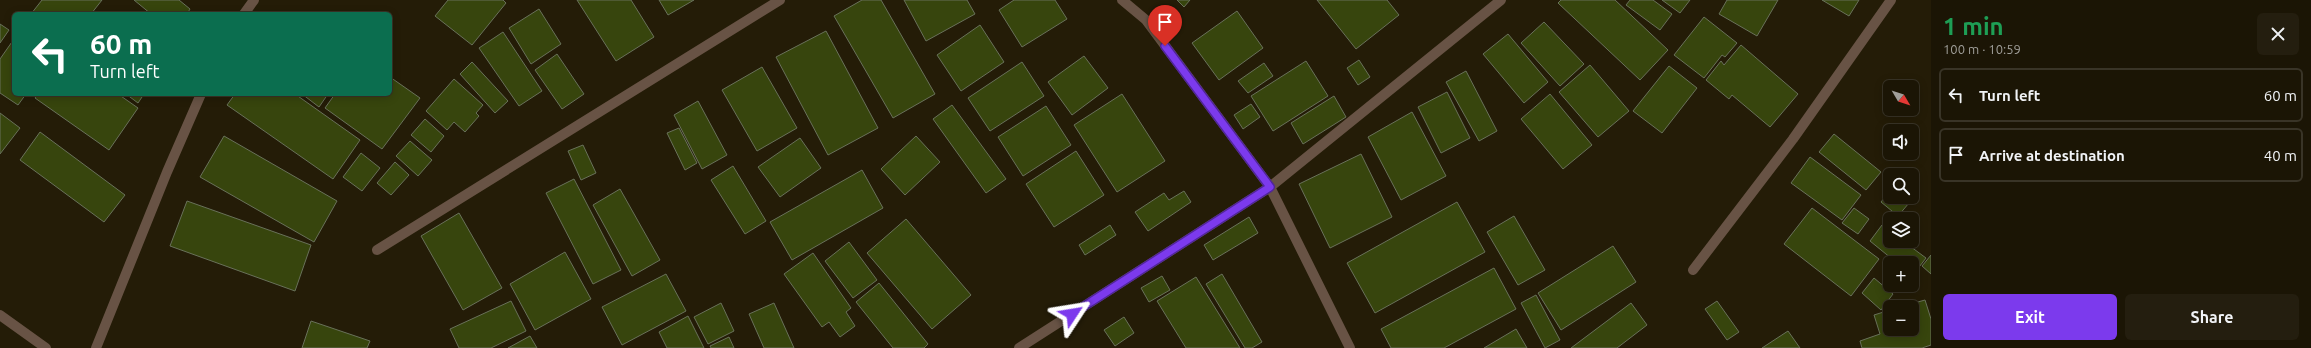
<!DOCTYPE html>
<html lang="en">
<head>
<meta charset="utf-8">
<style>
	body { margin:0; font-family:Ubuntu,sans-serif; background:#241e0f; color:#f1f3f6; height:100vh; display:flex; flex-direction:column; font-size:15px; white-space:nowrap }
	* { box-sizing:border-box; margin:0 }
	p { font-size:13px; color:#a09f9a }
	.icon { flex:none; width:22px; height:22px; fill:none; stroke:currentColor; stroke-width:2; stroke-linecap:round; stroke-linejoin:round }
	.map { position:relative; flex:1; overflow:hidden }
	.side { display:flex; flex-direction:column; background:#1b1505; width:380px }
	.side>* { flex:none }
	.hud { position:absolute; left:12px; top:12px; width:380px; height:84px; border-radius:6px; box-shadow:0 2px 10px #0003,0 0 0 1px #393427; background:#0b6e4f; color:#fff; overflow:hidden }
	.needle { width:26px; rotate:129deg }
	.buttons { position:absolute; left:1883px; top:80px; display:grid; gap:8px }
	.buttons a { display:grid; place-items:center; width:36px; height:36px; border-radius:6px; background:#1b1505; box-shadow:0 2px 10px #0003,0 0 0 1px #393427; font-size:20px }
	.pin { position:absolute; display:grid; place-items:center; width:34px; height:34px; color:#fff; margin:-41px -17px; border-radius:50% 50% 50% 0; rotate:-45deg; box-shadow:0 0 4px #0007 }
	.pin .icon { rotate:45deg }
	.me { position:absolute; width:44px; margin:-22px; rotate:57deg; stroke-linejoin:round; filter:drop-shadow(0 0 3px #0008) }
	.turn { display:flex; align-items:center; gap:14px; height:84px; padding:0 12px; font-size:18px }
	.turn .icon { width:52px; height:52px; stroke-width:2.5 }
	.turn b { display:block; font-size:28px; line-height:34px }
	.round { display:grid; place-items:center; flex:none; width:42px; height:42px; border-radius:6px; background:#241e0f }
	.head { display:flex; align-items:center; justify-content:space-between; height:68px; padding:0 12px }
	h1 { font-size:24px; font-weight:600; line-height:30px; color:#1e9e55 }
	.action { display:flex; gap:8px; margin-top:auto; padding:8px 12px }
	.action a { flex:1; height:46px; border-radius:6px; background:#7c3aed; color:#fff; font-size:16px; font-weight:600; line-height:46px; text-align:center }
	.action a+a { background:#241e0f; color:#f1f3f6 }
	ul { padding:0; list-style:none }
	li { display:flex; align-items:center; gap:12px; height:54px; margin:0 8px 6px; padding:0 4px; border:2px solid #393427; border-radius:6px }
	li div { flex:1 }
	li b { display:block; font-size:15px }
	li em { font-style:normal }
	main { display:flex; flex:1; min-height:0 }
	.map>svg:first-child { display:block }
</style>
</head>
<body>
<main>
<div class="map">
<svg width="1931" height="348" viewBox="0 0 1931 348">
	<rect width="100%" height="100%" fill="#241c07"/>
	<g fill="#37450d" stroke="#69715a">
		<polygon points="42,0 102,0 91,14 31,14"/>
		<polygon points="134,0 179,0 190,9 187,14 151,14"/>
		<polygon points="448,0 503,0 506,3 472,45 435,16"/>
		<polygon points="577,0 631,0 654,37 616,61"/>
		<polygon points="659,0 694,0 668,15"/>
		<polygon points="862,0 881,0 935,94 893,118 834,16"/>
		<polygon points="904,0 967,0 975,14 926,41"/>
		<polygon points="1014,0 1055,0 1067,19 1022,47 999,10"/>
		<polygon points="1177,0 1190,0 1184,7"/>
		<polygon points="1317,0 1387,0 1399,15 1356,49"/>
		<polygon points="1561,0 1615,0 1668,50 1640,80 1558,3"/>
		<polygon points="1630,0 1653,0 1672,14 1660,30 1626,5"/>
		<polygon points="1662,0 1690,0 1680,13"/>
		<polygon points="1727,0 1778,0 1757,36 1719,14"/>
		<polygon points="1822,0 1859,0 1849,16"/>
		<polygon points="539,9 561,44 531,64 509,28"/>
		<polygon points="1237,11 1263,48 1219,80 1192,43"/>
		<polygon points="1704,17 1737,43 1725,57 1722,55 1704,78 1674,55"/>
		<polygon points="1544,22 1584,64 1560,86 1521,43"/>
		<polygon points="0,24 9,30 0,43"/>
		<polygon points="980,25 1004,62 961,91 937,55"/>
		<polygon points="826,31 878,128 828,155 776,57"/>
		<polygon points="503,32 542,91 519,106 479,48"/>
		<polygon points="1508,34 1548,82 1524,103 1483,54"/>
		<polygon points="14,39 14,94 26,94 18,105 0,93 0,59"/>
		<polygon points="1741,45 1798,94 1770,127 1732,95 1729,99 1706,80 1721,61 1724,65"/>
		<polygon points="557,54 584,94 562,109 535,70"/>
		<polygon points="1084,56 1108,88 1072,115 1048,82"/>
		<polygon points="1359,60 1370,77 1358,85 1347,68"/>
		<polygon points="1306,61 1328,96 1273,131 1251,96"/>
		<polygon points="472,62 508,101 495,113 460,74"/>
		<polygon points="1022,62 1044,96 990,131 968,98"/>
		<polygon points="1264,63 1273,76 1248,93 1238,81"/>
		<polygon points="1590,65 1629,111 1598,137 1559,92"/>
		<polygon points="1669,66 1697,88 1662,133 1633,111"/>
		<polygon points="762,67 797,128 757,151 722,90"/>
		<polygon points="1466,71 1497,131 1479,141 1446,82"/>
		<polygon points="390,77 420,98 382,149 325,108 335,94 390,94"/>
		<polygon points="454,79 483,105 476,113 479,116 465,132 454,122 447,130 426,111"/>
		<polygon points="1447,92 1470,138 1441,153 1418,107"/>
		<polygon points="38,94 118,94 138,108 109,150 35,98"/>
		<polygon points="126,94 144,94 138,103"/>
		<polygon points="235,94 295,94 360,140 333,179 227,105"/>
		<polygon points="302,94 328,94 319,107"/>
		<polygon points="1122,94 1165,161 1117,192 1074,125"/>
		<polygon points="1550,94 1592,145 1563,169 1521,119"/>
		<polygon points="1334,96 1346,117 1303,144 1291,123"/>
		<polygon points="698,101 727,155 702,169 674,115"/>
		<polygon points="1251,104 1260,117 1243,129 1234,115"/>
		<polygon points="952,105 1006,179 986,193 933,119"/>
		<polygon points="1046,106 1071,145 1023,176 998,137"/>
		<polygon points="1412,112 1446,176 1401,200 1368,137"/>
		<polygon points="0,113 20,128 0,154"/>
		<polygon points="425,119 444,136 431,152 411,135"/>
		<polygon points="679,128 697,163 685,170 667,133"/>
		<polygon points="40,132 125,195 104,222 20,160"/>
		<polygon points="1834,134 1881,172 1866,190 1819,152"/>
		<polygon points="224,136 337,201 314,242 200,177"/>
		<polygon points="916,136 940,162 905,195 881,169"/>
		<polygon points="800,138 821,168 780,197 758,167"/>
		<polygon points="410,141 432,160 418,176 396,156"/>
		<polygon points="583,145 596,173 581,180 568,151"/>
		<polygon points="1076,151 1104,195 1054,227 1026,184"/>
		<polygon points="361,153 380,168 362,191 343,177"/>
		<polygon points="1361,154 1392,217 1330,248 1299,184"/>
		<polygon points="1810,157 1861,195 1842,220 1791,183"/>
		<polygon points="395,162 409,175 391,195 377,183"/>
		<polygon points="733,166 766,221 745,234 711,180"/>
		<polygon points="862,170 883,208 792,260 770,222"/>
		<polygon points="574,179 621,270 593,284 546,193"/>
		<polygon points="620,189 660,260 632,276 593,205"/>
		<polygon points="1184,191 1191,202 1148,231 1135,212 1164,193 1169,200"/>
		<polygon points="1890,191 1890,197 1901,197 1909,203 1898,216 1881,202"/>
		<polygon points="187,201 311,245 295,291 170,246"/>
		<polygon points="1457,202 1485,252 1375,313 1347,263"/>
		<polygon points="1812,208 1879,259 1851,296 1784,244"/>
		<polygon points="1854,208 1869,219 1858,234 1842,223"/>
		<polygon points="459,213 502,288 463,310 421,236"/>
		<polygon points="1514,216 1545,270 1518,285 1487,232"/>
		<polygon points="1249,217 1258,233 1213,260 1204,245"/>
		<polygon points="906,219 971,295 932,329 867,253"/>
		<polygon points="1110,225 1116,235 1085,255 1079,245"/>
		<polygon points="1882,225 1890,231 1890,241 1903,241 1926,258 1913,275 1912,263 1897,263 1870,241"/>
		<polygon points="849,242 877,280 853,298 825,261"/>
		<polygon points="1613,246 1636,282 1561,330 1538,293"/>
		<polygon points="565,252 591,299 535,330 510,284"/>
		<polygon points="813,253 851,308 846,312 855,326 840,337 829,322 822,327 784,274"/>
		<polygon points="1931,255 1931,274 1922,266"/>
		<polygon points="1494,268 1516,309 1444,348 1391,348 1381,329"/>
		<polygon points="666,274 686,311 622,345 602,307"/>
		<polygon points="1222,274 1262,342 1252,348 1245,348 1206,284"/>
		<polygon points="1162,276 1170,290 1149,302 1141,288"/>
		<polygon points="1196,277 1240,348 1186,348 1157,301"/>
		<polygon points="1874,278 1893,294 1881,310 1862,293"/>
		<polygon points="879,283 928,344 924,348 893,348 856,302"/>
		<polygon points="1536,295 1560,340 1545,348 1521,303"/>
		<polygon points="1925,300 1931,319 1931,345 1922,348 1862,348 1860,341 1880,334 1874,315 1890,310 1890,329 1912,329 1912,307 1900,307"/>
		<polygon points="511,301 526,331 491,348 459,348 450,329"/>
		<polygon points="1717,301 1739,332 1727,340 1705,309"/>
		<polygon points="721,303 734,331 708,344 694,317"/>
		<polygon points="774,303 794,348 764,348 749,314"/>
		<polygon points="1631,303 1647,325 1617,348 1571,348"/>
		<polygon points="688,316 704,348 667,348 659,332"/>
		<polygon points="1124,317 1134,333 1115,346 1104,330"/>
		<polygon points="311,321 370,341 367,348 302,348"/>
		<polygon points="1516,329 1527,348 1484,348"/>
		<polygon points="1788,331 1800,348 1762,348"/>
		<polygon points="530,336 537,348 508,348"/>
		<polygon points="729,337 734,348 711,348 710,346"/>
	</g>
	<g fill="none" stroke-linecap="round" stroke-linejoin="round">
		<g stroke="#685345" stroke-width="10">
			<polyline points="1122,0 1146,20 1270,187 1350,348"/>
			<polyline points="244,14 254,0"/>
			<polyline points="377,250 780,0"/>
			<polyline points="1693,270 1793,139 1891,0"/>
			<polyline points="0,315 46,348"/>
			<polyline points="96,348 167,172 201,94"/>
			<polyline points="1019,348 1270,187 1501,0"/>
		</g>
	</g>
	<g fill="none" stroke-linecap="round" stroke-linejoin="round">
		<g stroke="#51269a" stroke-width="10">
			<polyline id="route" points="1072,314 1270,187 1165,46"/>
		</g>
		<use href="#route" stroke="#7c3aed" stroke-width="7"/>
	</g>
</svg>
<div class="buttons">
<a><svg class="needle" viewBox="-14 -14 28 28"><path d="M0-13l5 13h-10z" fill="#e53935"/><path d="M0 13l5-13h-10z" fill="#a09f9a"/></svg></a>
<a><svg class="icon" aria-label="sound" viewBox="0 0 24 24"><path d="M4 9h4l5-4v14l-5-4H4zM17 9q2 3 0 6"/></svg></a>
<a><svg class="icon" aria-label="search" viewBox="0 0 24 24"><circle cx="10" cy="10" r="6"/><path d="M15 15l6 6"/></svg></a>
<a><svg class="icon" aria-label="layers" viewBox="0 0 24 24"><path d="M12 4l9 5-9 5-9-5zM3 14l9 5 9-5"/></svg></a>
<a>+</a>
<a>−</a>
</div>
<div class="pin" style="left:1165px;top:46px;background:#d93025"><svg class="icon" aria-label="arrive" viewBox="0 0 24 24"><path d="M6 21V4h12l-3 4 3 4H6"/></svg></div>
<svg class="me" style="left:1072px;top:314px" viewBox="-20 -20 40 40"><path d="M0-17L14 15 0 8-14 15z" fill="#7c3aed" stroke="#fff" stroke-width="4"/></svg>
<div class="hud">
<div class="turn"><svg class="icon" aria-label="left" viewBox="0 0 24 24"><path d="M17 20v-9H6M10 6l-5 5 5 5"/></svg><div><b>60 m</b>Turn left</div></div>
</div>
</div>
<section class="side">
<div class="head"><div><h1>1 min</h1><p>100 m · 10:59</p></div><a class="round"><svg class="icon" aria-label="close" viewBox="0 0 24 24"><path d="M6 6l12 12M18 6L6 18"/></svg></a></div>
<ul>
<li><svg class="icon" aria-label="left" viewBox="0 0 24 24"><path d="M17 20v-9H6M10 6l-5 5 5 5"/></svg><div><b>Turn left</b></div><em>60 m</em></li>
<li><svg class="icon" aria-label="arrive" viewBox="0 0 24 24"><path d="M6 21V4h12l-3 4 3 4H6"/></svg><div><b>Arrive at destination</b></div><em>40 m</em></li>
</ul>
<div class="action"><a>Exit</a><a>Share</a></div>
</section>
</main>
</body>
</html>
